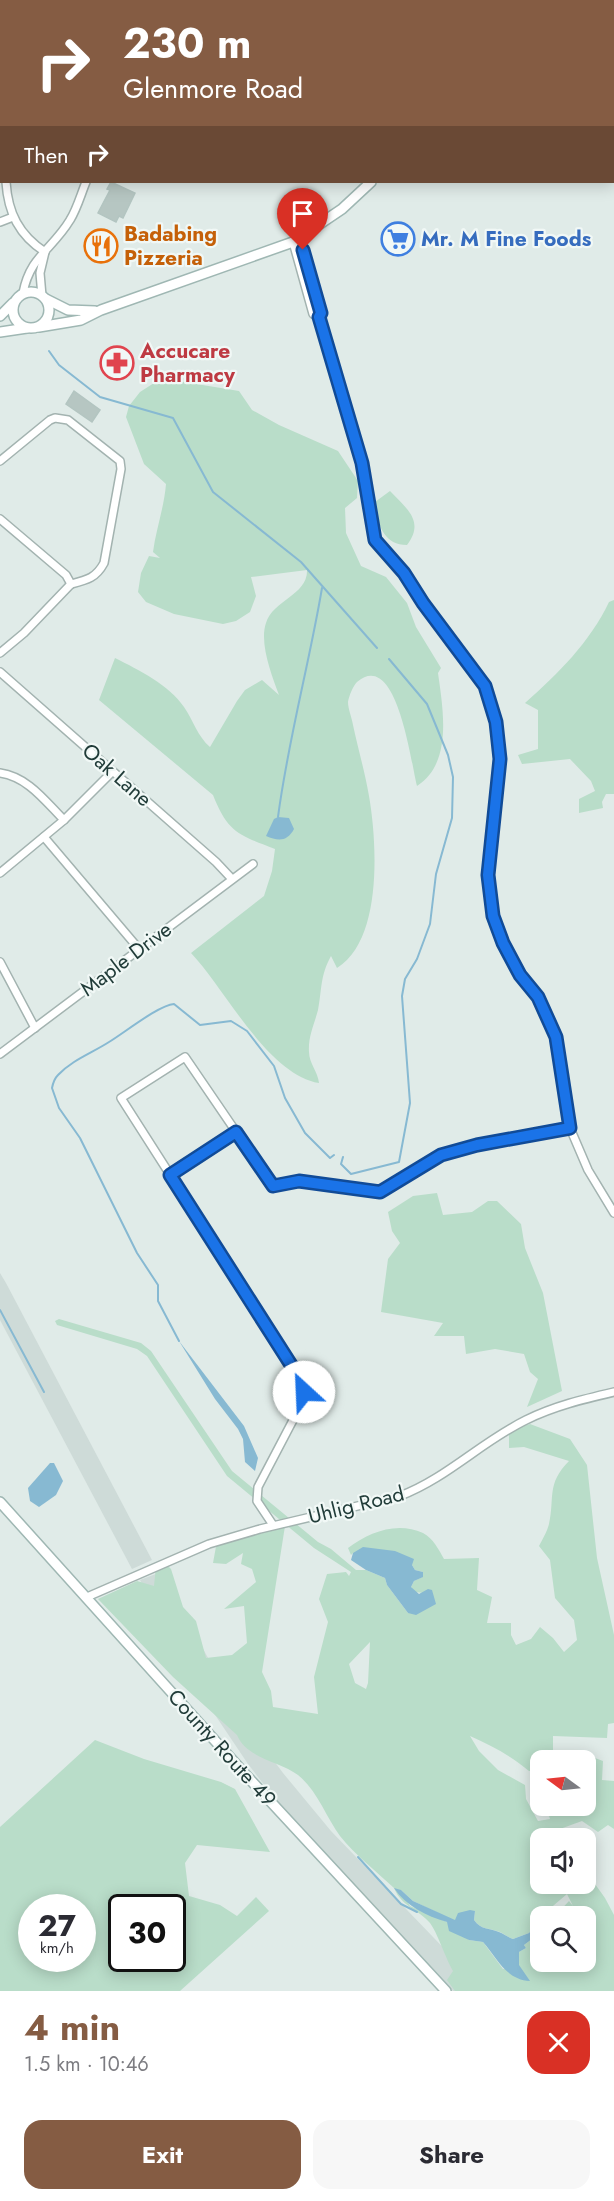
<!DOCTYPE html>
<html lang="en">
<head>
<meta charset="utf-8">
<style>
	body { margin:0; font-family:Jost,sans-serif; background:#f7f7f7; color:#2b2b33; height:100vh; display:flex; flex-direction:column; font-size:22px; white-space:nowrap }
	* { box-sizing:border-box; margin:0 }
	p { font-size:20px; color:#7c7c81 }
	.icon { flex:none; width:33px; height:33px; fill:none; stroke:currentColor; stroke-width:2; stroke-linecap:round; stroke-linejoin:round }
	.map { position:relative; height:1991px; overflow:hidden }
	.side { display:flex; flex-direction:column; background:#fff; flex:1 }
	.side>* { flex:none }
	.top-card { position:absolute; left:0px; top:0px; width:615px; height:183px; box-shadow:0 3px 15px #0003; background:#855c43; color:#fff; overflow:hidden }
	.needle { width:39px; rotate:285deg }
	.tools { position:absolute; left:530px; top:1750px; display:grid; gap:12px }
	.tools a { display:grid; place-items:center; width:66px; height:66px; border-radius:12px; background:#fff; box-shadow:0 3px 15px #0003; font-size:30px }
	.speed { position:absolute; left:18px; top:1894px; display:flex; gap:12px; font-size:30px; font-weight:700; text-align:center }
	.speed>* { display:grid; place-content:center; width:78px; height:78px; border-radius:50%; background:#fff; box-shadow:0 3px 15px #0003; line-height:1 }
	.speed small { font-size:15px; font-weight:400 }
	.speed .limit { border:3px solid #111; border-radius:9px; background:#fff; color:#111 }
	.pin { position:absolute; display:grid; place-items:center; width:51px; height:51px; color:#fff; margin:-62px -26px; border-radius:50% 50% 50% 0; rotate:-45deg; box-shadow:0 0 6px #0007 }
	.pin .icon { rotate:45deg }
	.me { position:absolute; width:66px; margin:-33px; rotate:335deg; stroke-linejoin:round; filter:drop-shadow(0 0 4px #0008) }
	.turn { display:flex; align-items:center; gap:21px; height:126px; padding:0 24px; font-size:27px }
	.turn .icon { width:78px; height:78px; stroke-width:2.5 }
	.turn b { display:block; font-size:42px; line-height:51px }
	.then { display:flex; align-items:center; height:57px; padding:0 24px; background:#0003; gap:12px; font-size:22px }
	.round { display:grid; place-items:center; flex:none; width:63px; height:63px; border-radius:18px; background:#f7f7f7 }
	.head { display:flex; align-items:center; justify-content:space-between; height:102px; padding:0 24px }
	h1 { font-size:36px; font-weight:700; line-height:45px; color:#855c43 }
	.cta { display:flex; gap:12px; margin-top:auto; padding:12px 24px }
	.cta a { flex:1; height:69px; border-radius:18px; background:#855c43; color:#fff; font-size:24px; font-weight:700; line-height:69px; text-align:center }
	.cta a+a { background:#f7f7f7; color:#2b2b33 }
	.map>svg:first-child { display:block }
</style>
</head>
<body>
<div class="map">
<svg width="614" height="1991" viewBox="0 0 614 1991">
	<rect width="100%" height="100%" fill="#e0ebe8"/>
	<g fill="#cedbd8">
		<polygon points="0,1273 6,1283 152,1560 132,1569 0,1320"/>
		<polygon points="161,1572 219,1678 253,1733 283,1773 331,1831 485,1991 453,1991 292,1821 248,1764 199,1691 140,1580"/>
	</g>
	<g fill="#b9ddc9" fill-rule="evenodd">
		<path d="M172,380l67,11 13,19 27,15 59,26 20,30 -1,17 -12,10 1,25 15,33 25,11 21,26 9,24 25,41 -3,5c5,36 15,90 -21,113 -6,-23 -20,-138 -60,-104 -4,4 -8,14 -9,20 0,7 4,16 5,23 5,24 12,47 16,71 8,46 14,144 -32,172l-6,-12c-11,20 -9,33 -13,54 -4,15 -10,27 -9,42 0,11 9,20 10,31 -52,-9 -93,-93 -128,-130l73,-57 8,-25 3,-22c-36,-14 -47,-16 -62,-54l-114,-95 16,-42c24,12 54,27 69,49 9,13 14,30 26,40l27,-46 8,-11 17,-10 17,15c-7,-19 -20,-52 -13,-72 7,-23 42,-28 41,-53l-56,7 5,19 -6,16 -14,9 -13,3 -49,-10 -28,-12 -8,-10 3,-19 8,-17 11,2 -7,-6c3,-23 11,-44 13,-68l-22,-20 -18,-47 3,-11 11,-14 14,-9z"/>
		<path d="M390,491c17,18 35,30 17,54 -24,0 -30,-22 -32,-43z"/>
		<path d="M614,600v194h-8l-4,8 1,6 -24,5v-14l16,-8 -4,-10 -21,-22 -48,5 -4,-9 20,-6v-39l-13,-7c33,-29 65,-61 84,-101z"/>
		<polygon points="437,1193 443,1215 472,1212 488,1201 497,1201 521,1224 525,1248 543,1293 562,1391 527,1407 538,1379 530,1372 524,1354 495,1349 466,1354 464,1336 434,1336 443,1323 381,1312 388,1259 400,1243 392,1231 388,1212 413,1196"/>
		<path d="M59,1319l82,24 10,8 81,120 86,71 13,7 25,21h10l19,8 2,7 21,28 27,-12 -11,-8 -10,-1 -3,-5 3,-6 8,-4 1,-5 -8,-2 -3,-5 -59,-12 -2,2 -3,-7c21,-16 49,-27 75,-15 10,5 16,17 21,26l35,-1 -2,32 15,7 -5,26h24v12l5,10 15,-6 9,-12 13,11 11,14 13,-12 -3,-20 -19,-22 -5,-38 -11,-14c3,-6 8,-14 10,-22 6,-26 -3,-40 20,-63l-45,-14 -15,1v-17l21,-7 40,15 17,26 10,93 17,77v88l-6,1 -1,14 -54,-2v25h-13v10h-11c-18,-15 -38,-26 -59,-35l9,15 19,19 27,15 1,14 12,22 12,-2 -4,-13h33l3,6 7,-4 -4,-11 4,-18 -4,-3v-15h-8v-2l18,-1 8,3 -1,19 12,1v48l-6,-4 -10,7 -16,-11 -33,12 7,6h-16v45h45v-14l20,28 9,17v76h-159l-8,-11 6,-9c-7,-12 -16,-39 -23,-48 -12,-14 -28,-16 -36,-35 -18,-17 -39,-33 -54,-52 -14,-19 -23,-46 -42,-61 -18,-14 -51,-16 -61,-40l-64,-58 -75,-78 39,-18 17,5 2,-20 8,-4 7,7 12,38 13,14 10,37 26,-3 15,-12 -3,-37 -20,3 32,-27 -4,-13 -11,-5 2,-11 -17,11 -13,-1 4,-22 68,-15 -23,146 9,19 2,16 45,7 -4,-37 14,-55 -9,-23 8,-25 19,-2 3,4 2,-4 -37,-24 -87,-72 -80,-120 -10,-7 -80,-24 -2,-4zM370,1642l-2,41 -2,6 -11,-6 -6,-19zM401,1890l12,11 42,20 20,-10 -1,9c7,10 15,8 26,12 4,2 7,5 13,7l16,-6 11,-16 27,-23 6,12 -4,-5 -15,16h31v45h-45v-29l-16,12 2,3 -7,4v13l-16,4 -20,-27 -14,-2 -22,-18 -37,-16z"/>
		<path d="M95,1740l49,19 77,23 14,7 35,63 -73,-7 -12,18 4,33 31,9 17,11 19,-19 13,14 -89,80h-180v-164zM32,1908h50v51h-50zM122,1908h50v51h-50z"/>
	</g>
	<g fill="#87b9d2">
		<path d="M278,817l11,1 5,11c-7,13 -16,12 -28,7l8,-17z"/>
		<polygon points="179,1341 244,1426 258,1458 255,1471 245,1462 243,1439 238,1429 215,1399"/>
		<polygon points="50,1463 54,1463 63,1481 56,1495 39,1507 30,1501 28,1488"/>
		<polygon points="363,1547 395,1551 414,1559 412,1565 415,1570 423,1572 423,1577 414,1581 411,1587 419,1594 428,1589 432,1590 436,1604 416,1615 408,1613 387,1585 385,1578 366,1570 351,1560 353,1553"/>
		<path d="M394,1888l7,2 12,11 42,19 3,-7 12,-3 5,1 -1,9c7,10 15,8 25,12 5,2 8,5 14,7l16,-6 11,-14v14l-16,12 2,3 -7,4v13l11,16c-24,-1 -33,-23 -47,-39l-14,-2 -20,-9 -2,-9c-21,-6 -41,-16 -53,-34z"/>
	</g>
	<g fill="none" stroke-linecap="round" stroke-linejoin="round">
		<g stroke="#87b9d2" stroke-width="2">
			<polyline points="49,351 59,365 100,397 173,418 213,492 301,562 377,648"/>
			<path d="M278,817c10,-77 31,-152 44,-229"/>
			<polyline points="343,1157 341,1164 351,1174 399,1162 410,1103 402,996 405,979 417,959 430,924 436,874 452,818 453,777 448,755 427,704 389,659"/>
			<polyline points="0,1310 44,1392"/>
			<path d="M179,1341l-21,-40v-16l-21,-32 -57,-115 -21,-30 -7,-20c1,-5 2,-9 6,-13 14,-15 34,-22 51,-33 15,-9 50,-37 65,-38l26,21 31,-4 16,10 27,35 11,32 20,35 25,25 4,-3"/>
			<polyline points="358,1857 401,1904 417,1912"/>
		</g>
	</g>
	<g fill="#b6c6c2" stroke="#b3c5c1" stroke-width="1.5">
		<polygon points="111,182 135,193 123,218 119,216 116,222 98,213 110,190 107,189"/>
		<polygon points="74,391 100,410 92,422 66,404"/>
	</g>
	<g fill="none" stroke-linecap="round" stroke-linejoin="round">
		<g stroke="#a3b3b0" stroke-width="10">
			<g id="street">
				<polyline points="106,0 106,2"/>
				<polyline points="0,148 2,150"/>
				<path d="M6,182c2,31 13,53 39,70"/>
				<polyline points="0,222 13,217"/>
				<polyline points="300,238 321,313 319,317 362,463 375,540 404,573 423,603 485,686 496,722 500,758 488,875 493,916 503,943 520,975 538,997 556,1037 570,1128 588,1170 614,1213"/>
				<polyline points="293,242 313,314 319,317"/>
				<path d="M23,293c7,-37 29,-43 47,-73 7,-11 11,-26 16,-38"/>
				<polyline points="42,296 40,273 45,252"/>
				<path d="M0,461l50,-41 5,-2 13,2 52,41 1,8 -17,94c-8,15 -17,17 -33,21"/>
				<polyline points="0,519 66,575 71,584"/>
				<polyline points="0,653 24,633 71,584"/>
				<polyline points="0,672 216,862 232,879"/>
				<path d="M0,773c28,4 45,28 64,47"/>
				<polyline points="44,837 139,949"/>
				<polyline points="0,873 64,820 112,772"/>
				<polyline points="0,962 35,1028"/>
				<polyline points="0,1054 253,864"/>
				<polyline points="170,1175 236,1132"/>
				<polyline points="273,1525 257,1501 258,1487 302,1403 302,1381 121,1098 185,1057 273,1186 299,1181 380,1192 441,1155 477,1145 570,1128"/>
				<path d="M87,1597l122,-53 51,-15 140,-33c47,-18 81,-54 126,-76 28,-14 58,-21 88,-28"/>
			</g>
		</g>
		<g stroke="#9fb7b3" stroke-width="12">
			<g id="secondary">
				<polyline points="446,2 446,0"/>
				<circle cx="31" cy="310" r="18"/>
				<polyline points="46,299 68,310 95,311"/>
				<polyline points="0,316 13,303"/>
				<polyline points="39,327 81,320 101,310 293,242 342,209 371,182"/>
				<polyline points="0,332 27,328"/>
				<polyline points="0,1502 245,1774 446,1991"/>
			</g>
		</g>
		<use href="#street" stroke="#fff" stroke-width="7"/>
		<use href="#secondary" stroke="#fff" stroke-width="9"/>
	</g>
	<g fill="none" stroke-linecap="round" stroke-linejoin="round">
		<g stroke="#114b97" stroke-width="15">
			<polyline id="route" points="303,250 321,313 319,317 362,463 375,540 404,573 423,603 485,686 496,722 500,759 488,875 493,916 503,943 520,975 538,997 556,1037 570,1128 477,1145 441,1155 380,1192 299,1181 273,1186 236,1132 170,1175 302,1382 304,1392"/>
		</g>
		<use href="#route" stroke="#1a73e8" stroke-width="10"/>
	</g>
	<defs>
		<g id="supermarket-ring" transform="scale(1.725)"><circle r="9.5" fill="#f1f8f6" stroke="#3f7fe0" stroke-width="1.5"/><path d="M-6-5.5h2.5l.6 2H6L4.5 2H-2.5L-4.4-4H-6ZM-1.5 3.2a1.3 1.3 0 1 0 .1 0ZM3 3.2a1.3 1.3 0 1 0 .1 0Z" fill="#3f7fe0"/></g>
		<g id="restaurant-ring" transform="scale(1.725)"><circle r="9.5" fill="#f1f8f6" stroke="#e8710a" stroke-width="1.5"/><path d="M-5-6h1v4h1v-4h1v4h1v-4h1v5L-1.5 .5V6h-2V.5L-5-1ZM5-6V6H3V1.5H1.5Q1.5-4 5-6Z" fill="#e8710a"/></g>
		<g id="pharmacy-ring" transform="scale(1.725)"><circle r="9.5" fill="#f1f8f6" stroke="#e0444e" stroke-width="1.5"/><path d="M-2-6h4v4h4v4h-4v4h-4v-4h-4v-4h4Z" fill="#e0444e"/></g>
	</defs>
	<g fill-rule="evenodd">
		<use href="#supermarket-ring" x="398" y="239"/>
		<use href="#restaurant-ring" x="101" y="246"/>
		<use href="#pharmacy-ring" x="117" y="363"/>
	</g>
	<g text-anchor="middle" stroke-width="4.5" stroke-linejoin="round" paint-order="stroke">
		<g font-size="21" font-weight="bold" fill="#c56008" stroke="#f1f8f6" text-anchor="start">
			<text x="124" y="241">Badabing<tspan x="124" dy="24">Pizzeria</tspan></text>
		</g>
		<g font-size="21" font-weight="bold" fill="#366cbe" stroke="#f1f8f6" text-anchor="start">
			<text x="421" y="246">Mr. M Fine Foods</text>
		</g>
		<g font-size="21" font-weight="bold" fill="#be3a42" stroke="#f1f8f6" text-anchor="start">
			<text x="140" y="358">Accucare<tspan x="140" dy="24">Pharmacy</tspan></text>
		</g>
		<g font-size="21" fill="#213c39" stroke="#f1f8f6">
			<text transform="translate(117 775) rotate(41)" y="7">Oak Lane</text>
			<text transform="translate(126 959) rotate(-37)" y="7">Maple Drive</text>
			<text transform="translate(356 1505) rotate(-14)" y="7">Uhlig Road</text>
			<text transform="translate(222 1748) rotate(48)" y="7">County Route 49</text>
		</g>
	</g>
</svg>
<div class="tools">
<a><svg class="needle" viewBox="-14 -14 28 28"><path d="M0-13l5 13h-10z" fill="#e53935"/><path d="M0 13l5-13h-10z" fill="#7c7c81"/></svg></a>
<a><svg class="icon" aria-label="sound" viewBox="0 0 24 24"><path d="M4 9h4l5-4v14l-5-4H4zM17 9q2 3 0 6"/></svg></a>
<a><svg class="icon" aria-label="search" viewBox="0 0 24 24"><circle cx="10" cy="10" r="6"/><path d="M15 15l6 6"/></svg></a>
</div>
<div class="speed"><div>27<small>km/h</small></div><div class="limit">30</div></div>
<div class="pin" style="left:303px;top:250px;background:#d93025"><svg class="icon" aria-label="arrive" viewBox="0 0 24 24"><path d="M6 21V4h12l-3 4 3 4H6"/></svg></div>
<svg class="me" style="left:304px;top:1392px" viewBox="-20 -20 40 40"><circle r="19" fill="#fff"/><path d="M0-13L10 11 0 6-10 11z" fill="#1a73e8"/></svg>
<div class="top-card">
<div class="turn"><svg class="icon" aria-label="right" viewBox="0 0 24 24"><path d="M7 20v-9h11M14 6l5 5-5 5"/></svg><div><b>230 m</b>Glenmore Road</div></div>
<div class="then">Then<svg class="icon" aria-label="right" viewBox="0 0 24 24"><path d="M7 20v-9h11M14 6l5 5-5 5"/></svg></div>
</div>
</div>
<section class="side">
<div class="head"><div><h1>4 min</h1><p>1.5 km · 10:46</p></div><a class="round" style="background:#d93025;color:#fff"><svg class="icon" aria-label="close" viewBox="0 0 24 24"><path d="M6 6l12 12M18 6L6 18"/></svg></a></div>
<div class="cta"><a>Exit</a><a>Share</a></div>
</section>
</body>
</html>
